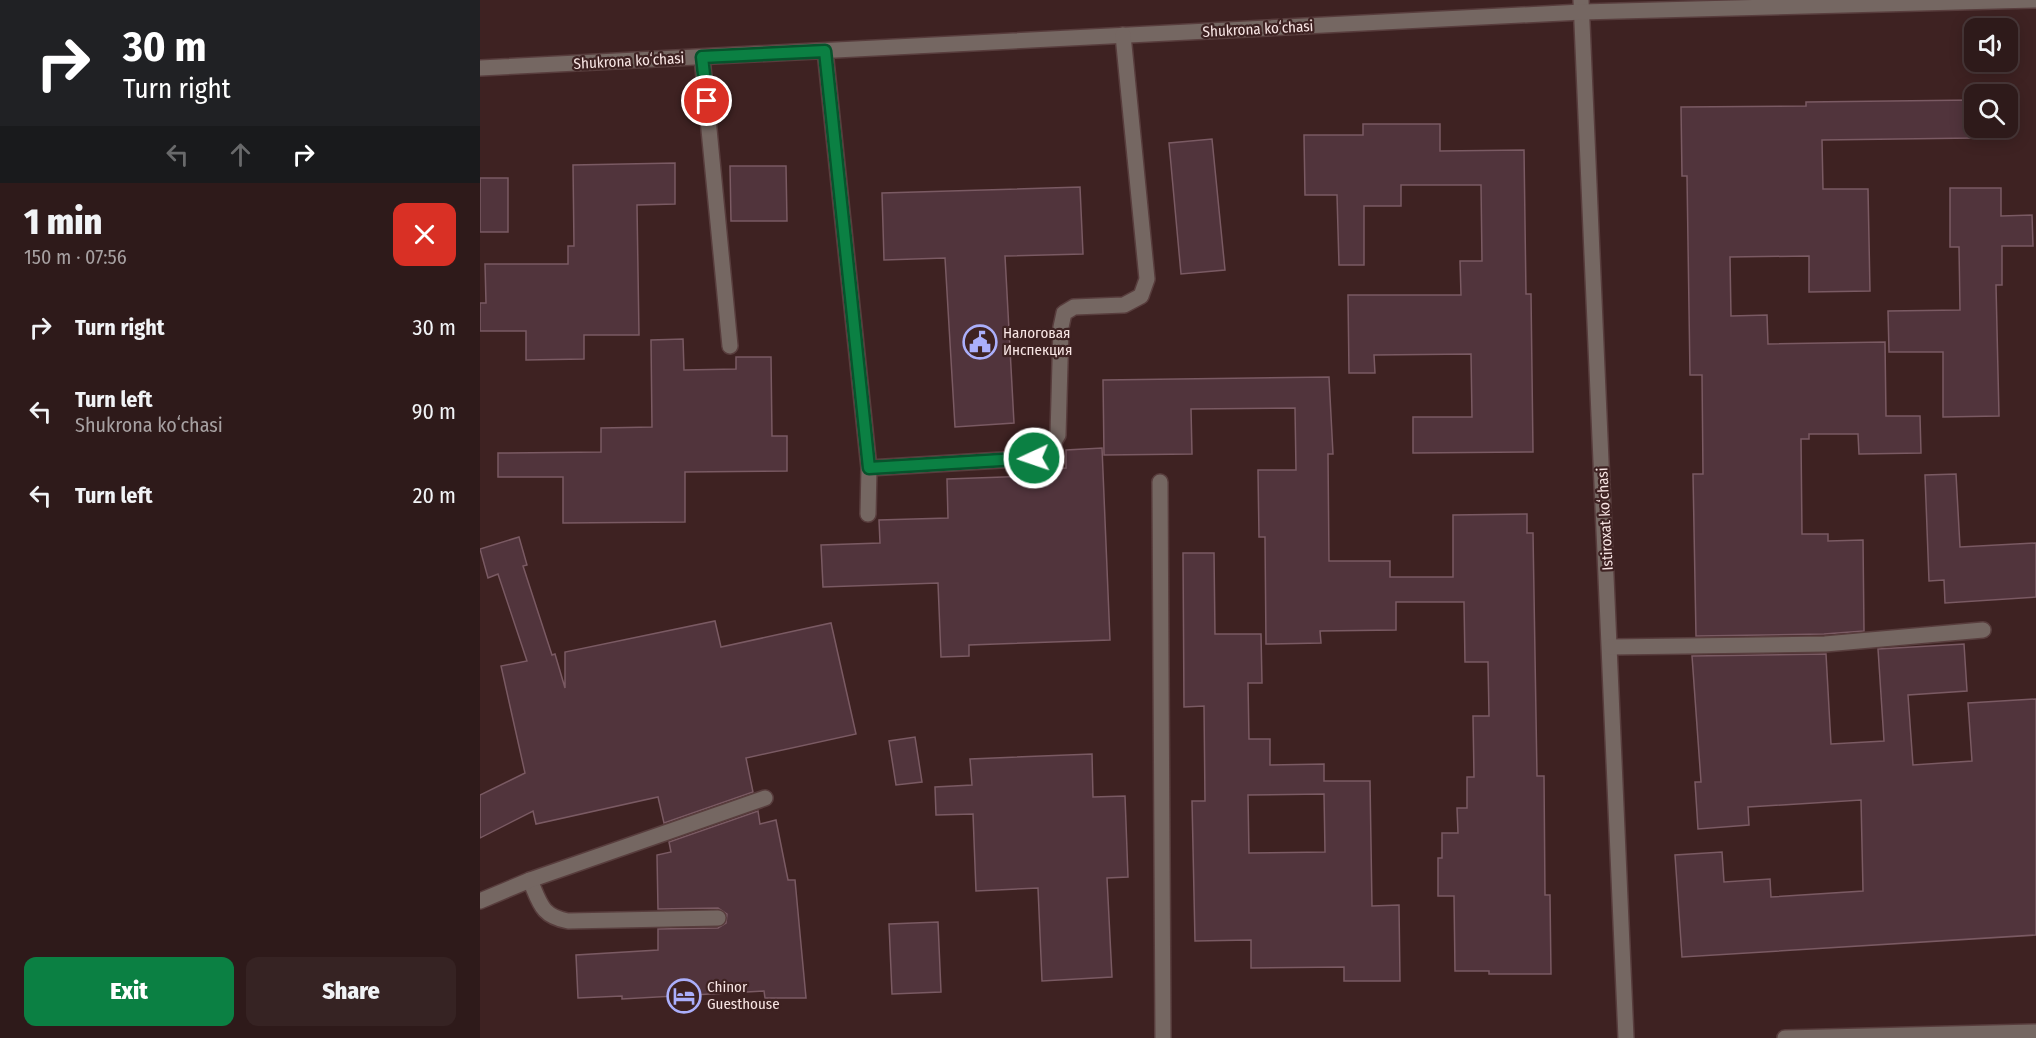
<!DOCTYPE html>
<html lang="en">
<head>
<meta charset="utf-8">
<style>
	body { margin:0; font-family:"Fira Sans Condensed",sans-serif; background:#362323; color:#f1f3f6; height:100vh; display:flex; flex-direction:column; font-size:22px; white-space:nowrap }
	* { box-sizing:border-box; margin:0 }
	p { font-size:20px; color:#a7a1a2 }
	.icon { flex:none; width:33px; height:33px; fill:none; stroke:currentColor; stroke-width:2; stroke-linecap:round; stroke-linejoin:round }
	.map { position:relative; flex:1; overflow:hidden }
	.sheet { display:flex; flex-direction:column; background:#2e1a1a; width:480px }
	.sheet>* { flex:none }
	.hud { background:#202124; color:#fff; overflow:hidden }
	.fabs { position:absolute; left:1484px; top:18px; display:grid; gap:12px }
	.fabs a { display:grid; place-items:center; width:54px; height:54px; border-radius:12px; background:#2e1a1a; box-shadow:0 3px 15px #0003,0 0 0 2px #493839; font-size:30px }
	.pin { position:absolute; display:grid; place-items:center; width:51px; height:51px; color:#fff; margin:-26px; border:3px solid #fff; border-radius:50%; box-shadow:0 2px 6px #0007 }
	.me { position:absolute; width:66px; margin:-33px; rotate:267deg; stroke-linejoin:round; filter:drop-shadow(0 0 4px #0008) }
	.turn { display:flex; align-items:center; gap:21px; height:126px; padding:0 24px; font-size:27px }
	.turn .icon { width:78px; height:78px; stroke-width:2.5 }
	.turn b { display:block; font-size:42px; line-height:51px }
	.lanes { display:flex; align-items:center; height:57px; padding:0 24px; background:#0003; justify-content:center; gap:30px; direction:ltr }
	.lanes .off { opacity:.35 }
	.round { display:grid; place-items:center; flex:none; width:63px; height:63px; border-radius:12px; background:#362323 }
	.head { display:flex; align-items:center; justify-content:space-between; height:102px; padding:0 24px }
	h1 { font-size:36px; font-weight:800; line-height:45px }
	.cta { display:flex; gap:12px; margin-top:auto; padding:12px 24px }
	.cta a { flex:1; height:69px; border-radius:12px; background:#0b8043; color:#fff; font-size:24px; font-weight:800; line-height:69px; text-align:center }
	.cta a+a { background:#362323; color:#f1f3f6 }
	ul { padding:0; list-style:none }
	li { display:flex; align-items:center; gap:18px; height:84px; padding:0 24px }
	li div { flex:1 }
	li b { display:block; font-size:22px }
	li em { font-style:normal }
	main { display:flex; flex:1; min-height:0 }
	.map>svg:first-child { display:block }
</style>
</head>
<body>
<main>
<section class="sheet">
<div class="hud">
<div class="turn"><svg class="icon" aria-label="right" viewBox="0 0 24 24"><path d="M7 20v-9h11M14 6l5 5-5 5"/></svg><div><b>30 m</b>Turn right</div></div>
<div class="lanes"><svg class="icon off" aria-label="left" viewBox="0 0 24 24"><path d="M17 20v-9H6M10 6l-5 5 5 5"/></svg><svg class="icon off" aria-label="ahead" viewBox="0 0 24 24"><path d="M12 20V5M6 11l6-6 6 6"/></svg><svg class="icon" aria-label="right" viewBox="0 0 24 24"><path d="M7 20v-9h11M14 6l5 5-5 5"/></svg></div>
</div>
<div class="head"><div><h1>1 min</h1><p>150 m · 07:56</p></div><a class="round" style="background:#d93025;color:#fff"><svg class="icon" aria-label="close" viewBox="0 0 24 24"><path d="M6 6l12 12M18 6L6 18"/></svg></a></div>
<ul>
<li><svg class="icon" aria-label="right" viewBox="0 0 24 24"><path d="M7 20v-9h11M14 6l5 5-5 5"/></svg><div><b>Turn right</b></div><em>30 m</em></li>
<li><svg class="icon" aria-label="left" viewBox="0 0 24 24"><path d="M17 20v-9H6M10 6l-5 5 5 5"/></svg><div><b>Turn left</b><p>Shukrona koʻchasi</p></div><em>90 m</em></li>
<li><svg class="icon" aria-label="left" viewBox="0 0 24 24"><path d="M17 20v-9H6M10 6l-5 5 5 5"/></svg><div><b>Turn left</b></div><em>20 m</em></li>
</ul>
<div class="cta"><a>Exit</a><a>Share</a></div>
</section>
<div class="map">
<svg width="1556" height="1038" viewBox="0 0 1556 1038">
	<rect width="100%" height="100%" fill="#3e2222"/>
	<g fill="#51343c" stroke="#7a5a63" stroke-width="1.5" fill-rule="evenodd">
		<polygon points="1494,100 1494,138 1342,140 1343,189 1388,189 1390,291 1329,292 1329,256 1250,257 1251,316 1287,315 1288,344 1405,342 1406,416 1440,416 1441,453 1379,454 1378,434 1329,434 1329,439 1321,439 1322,534 1348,534 1348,541 1383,540 1384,631 1344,634 1216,636 1213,474 1223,474 1222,375 1210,375 1207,176 1202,176 1201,107 1326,106 1326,102"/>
		<polygon points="883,124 960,124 960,151 1044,150 1046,294 1051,294 1053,452 933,453 933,417 992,417 991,354 894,355 895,373 869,373 868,295 981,295 980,261 1002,261 1001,185 921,185 921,206 884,206 884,265 859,265 857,195 825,195 824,135 883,135"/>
		<polygon points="732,139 745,270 701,274 689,143"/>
		<polygon points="195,163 195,204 157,205 159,335 104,335 104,359 46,360 46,331 0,331 0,303 6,303 5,264 88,264 88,246 94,246 93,165"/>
		<polygon points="250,166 306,166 307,221 251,221"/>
		<rect x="0" y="178" width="28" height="54"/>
		<polygon points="600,187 603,254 525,256 534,423 475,427 465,258 404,260 402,193"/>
		<polygon points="1470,188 1521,188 1521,216 1552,215 1553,246 1522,246 1522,285 1516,285 1519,416 1463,417 1463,352 1409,352 1408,311 1480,310 1479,247 1470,247"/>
		<polygon points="203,339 204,370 256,369 256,357 291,357 292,436 307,436 307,471 205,472 205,522 83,523 83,477 18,477 18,453 121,452 121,428 172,427 171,340"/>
		<polygon points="849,377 853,454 848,454 849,561 910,561 910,577 973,577 973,515 1047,514 1047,533 1053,533 1057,776 1064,776 1065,895 1070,895 1071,974 1009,974 1009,971 975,971 974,896 958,896 958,858 962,858 962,833 978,833 977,808 987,808 987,777 994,777 993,716 1009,716 1008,662 985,662 984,602 916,602 916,630 840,631 841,643 786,644 785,537 779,537 778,470 816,470 815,408 711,409 712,454 624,455 623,380"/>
		<polygon points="622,448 630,640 489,645 489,656 461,657 458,583 343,587 341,545 400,543 399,520 468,518 467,479 555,476 554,469 586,468 586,450"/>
		<polygon points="1476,474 1480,547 1556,543 1556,597 1465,603 1464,580 1449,581 1445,475"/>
		<polygon points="39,537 47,565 43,566 72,655 75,654 85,688 85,652 235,621 241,647 351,623 376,734 266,758 273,792 184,823 178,797 56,824 53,811 0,838 0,795 45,773 21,666 47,661 18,574 8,578 0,549"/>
		<path d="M703,553h31l1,81h46l1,49h-14l1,56h21v26l54,-1v17h46l2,125 27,-1 1,76h-56v-14l-93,1v-28l-56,1 -3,-140h13l-1,-95 -20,1zM844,794l1,58 -76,1 -1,-58z"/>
		<polygon points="1484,644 1487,691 1428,695 1433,765 1492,761 1488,703 1556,699 1556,935 1202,957 1195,855 1242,852 1244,882 1290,879 1291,897 1383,891 1381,800 1268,807 1269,825 1218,829 1215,782 1221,782 1212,656 1346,654 1351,744 1404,741 1398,649"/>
		<polygon points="435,737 442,782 416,785 409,741"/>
		<polygon points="612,754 613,797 645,796 648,877 627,878 632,977 562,981 558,888 496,891 493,814 456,815 455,787 492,785 490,759"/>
		<polygon points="278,811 280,824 296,820 308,880 315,880 326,998 285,998 284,991 142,999 142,996 98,998 96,955 178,950 178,929 238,928 246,923 247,914 238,908 178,909 177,855 191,852 189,842"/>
		<polygon points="458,922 461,992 412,994 409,924"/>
	</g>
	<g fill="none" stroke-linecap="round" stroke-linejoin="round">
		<g stroke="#583d3d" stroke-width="18">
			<g id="minor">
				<polyline points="1101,0 1146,1038"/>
				<polyline points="345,51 389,468 388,514"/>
				<polyline points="222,57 250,346"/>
				<polyline points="0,68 1102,12 1556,0"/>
				<polyline points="389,468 554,458 569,450 578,435 581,327 584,313 594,307 644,305 661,296 667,279 643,35"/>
				<polyline points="680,482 683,1038"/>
				<polyline points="1131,647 1345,644 1503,630"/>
				<path d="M50,880c10,23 11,36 38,41l150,-3"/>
				<polyline points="0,901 50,880 285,798"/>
				<polyline points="1305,1038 1556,1032"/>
			</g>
		</g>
		<use href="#minor" stroke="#756762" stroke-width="15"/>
	</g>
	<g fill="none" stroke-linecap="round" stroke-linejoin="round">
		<g stroke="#07532c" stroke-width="15">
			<polyline id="route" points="227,101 222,57 345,51 389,468 554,458"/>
		</g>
		<use href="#route" stroke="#0b8043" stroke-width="10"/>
	</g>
	<defs>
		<g id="civic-ring" transform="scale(1.725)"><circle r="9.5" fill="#3e2222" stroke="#abaffb" stroke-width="1.5"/><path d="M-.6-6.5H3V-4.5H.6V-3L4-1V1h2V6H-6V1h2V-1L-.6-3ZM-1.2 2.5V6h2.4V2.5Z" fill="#abaffb"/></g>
		<g id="hotel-ring" transform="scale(1.725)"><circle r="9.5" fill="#3e2222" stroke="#abaffb" stroke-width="1.5"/><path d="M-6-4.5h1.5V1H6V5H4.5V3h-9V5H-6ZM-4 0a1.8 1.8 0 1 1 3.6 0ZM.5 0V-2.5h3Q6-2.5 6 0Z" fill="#abaffb"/></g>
	</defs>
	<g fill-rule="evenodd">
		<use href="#civic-ring" x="500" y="342"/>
		<use href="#hotel-ring" x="204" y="996"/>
	</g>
	<g text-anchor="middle" stroke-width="4.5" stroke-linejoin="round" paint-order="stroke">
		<g font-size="15" fill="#f8e5e4" stroke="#3e2222">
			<text transform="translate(778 29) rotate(-3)" y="5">Shukrona koʻchasi</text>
			<text transform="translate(149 61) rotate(-3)" y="5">Shukrona koʻchasi</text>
			<text transform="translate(1125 519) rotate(-93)" y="5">Istiroxat koʻchasi</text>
		</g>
		<g font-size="15" fill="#f8e5e4" stroke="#3e2222" text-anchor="start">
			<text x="523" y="338">Налоговая<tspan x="523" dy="17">Инспекция</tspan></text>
			<text x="227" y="992">Chinor<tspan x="227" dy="17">Guesthouse</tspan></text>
		</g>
	</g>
</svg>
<div class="fabs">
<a><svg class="icon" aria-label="sound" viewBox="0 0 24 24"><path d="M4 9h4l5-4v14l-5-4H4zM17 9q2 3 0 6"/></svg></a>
<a><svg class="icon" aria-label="search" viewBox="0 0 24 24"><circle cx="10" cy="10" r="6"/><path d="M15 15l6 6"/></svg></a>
</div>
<div class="pin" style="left:227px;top:101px;background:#d93025"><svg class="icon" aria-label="arrive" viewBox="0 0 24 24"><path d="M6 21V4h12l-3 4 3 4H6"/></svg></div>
<svg class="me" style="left:554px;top:458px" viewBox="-20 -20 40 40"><circle r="17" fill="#0b8043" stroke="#fff" stroke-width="3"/><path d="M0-11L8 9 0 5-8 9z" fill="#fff"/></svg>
</div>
</main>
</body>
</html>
